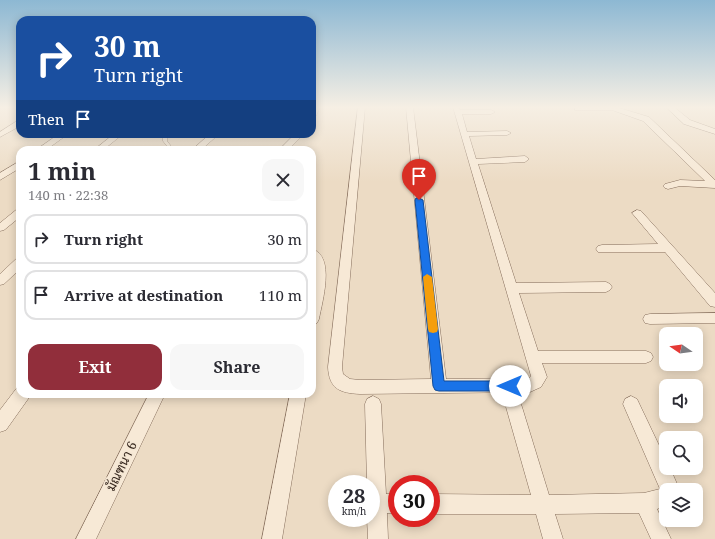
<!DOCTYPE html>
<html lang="en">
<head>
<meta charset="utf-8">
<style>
	body { margin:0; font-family:"Noto Serif",Sarabun,serif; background:#f7f7f7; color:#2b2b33; height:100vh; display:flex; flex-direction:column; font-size:15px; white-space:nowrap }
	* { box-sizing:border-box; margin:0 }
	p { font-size:13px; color:#7c7c81 }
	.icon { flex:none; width:22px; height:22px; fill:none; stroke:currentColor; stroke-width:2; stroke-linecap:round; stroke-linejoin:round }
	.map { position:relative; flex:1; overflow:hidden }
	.sheet { position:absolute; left:16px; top:146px; width:300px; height:252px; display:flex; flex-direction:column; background:#fff; border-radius:12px; box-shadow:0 2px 10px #0003 }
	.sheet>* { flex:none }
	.hud { position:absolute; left:16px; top:16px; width:300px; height:122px; border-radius:12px; box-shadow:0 2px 10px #0003; background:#1a4fa0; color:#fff; overflow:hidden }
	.needle { width:26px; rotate:283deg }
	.fabs { position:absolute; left:659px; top:327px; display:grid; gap:8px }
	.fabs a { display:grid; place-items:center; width:44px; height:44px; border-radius:8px; background:#fff; box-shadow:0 2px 10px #0003; font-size:20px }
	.speed { position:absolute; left:328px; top:475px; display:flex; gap:8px; font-size:20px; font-weight:700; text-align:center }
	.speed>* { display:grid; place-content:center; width:52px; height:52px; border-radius:50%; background:#fff; box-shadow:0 2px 10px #0003; line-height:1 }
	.speed small { font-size:10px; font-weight:400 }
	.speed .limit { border:6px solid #d22; background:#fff; color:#111 }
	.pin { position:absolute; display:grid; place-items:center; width:34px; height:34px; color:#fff; margin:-41px -17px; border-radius:50% 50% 50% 0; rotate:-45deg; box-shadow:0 0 4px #0007 }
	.pin .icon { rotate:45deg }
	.me { position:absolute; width:44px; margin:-22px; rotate:270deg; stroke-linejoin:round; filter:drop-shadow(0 0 3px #0008) }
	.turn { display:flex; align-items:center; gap:14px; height:84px; padding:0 12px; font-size:18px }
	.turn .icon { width:52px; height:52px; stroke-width:2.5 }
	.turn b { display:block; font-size:28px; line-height:34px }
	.then { display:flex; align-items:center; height:38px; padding:0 12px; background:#0003; gap:8px; font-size:15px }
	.round { display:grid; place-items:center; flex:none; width:42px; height:42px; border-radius:12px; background:#f7f7f7 }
	.overview { display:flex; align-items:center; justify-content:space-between; height:68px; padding:0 12px }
	h1 { font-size:24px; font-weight:700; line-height:30px }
	.action { display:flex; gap:8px; margin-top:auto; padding:8px 12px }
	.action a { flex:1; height:46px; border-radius:12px; background:#912e3b; color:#fff; font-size:16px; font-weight:700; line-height:46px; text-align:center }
	.action a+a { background:#f7f7f7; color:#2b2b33 }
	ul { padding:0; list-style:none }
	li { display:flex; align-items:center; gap:12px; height:50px; margin:0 8px 6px; padding:0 4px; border:2px solid #e1e1e2; border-radius:12px }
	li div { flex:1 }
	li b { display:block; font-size:15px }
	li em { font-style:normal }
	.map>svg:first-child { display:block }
</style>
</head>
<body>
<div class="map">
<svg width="715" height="539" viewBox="0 0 715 539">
	<rect width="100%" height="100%" fill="#ecdbc4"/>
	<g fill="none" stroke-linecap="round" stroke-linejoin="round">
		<g stroke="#856d5b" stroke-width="1">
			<polygon id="lane" points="165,134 169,134 167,136 167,141 174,150 170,150 163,141 163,136"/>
		</g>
		<g stroke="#856d5b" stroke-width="1">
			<g id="street">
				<polygon points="313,107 320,107 316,116 312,118"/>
				<path d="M358,107h7l-23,260 1,7 7,5 10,1 71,-1 -25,-272h7l33,272 83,-1 2,-2 -78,-269h6l1,3h31l4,2 -4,2h-29l5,18 40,-1 4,2 -4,2 -38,1 7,23 49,-3 4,3 -4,3 -47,2 38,119 90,-1 4,2 2,3 -2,3 -4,2 -87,1 19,58h108l5,2 2,4 -2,4 -5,2h-104l5,14 -6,10 -11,5 -170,2c-20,-1 -31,-5 -32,-27z"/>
				<polygon points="575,107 616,107 649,117 715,180 715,188 680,186 668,189 665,188 663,186 665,184 680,180 705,181 643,121 612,110 575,110"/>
				<polygon points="666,107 674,107 690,120 715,129 715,134 684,124"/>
				<polygon points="17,121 20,121 20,126 0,137 0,132"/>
				<polygon points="59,134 68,134 46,150 36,150"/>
				<polygon points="114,134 123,134 103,150 94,150"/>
				<polygon points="210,134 219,134 201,150 192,150"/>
				<polygon points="295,134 304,134 288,150 279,150"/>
				<polygon points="20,161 20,168 0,180 0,173"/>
				<polygon points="20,209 20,217 4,230 0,231 0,223 16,210"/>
				<polygon points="637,210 641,211 715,293 715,307 710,306 665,252 598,252 596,249 598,246 602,245 658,244 632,213"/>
				<path d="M312,249c24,7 10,53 7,70l-2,4 -5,1v-35l2,-14z"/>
				<polygon points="20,258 20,269 4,284 0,285 0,274 16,259"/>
				<polygon points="715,313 715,323 650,324 645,323 643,319 645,315 650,314"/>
				<polygon points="20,387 20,394 30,394 28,399 6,430 0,432 0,410 16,389"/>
				<polygon points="149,394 165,394 96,539 76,539"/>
				<polygon points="290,394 306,394 282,539 262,539"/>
				<polygon points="373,396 379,399 381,404 386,494 397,494 397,514 387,513 388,539 368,539 367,518 371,518 371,484 367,484 365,404 367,399"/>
				<polygon points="631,396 637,399 666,460 666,468 670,468 678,486 678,490 666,490 666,506 657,509 671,539 651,539 639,513 555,514 563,539 543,539 536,514 431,514 431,494 531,495 506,407 508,402 514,399 520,402 522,407 549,495 644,493 660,489 623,404 625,399"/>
			</g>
		</g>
		<use href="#lane" fill="#f7e9d6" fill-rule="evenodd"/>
		<use href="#street" fill="#f7e9d6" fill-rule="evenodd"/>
	</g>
	<linearGradient id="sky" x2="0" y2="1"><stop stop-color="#8db8d3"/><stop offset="0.59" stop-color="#f6efe4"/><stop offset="1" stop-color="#f6efe4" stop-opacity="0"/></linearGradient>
	<rect width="715" height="182" fill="url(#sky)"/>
	<polygon fill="#1a73e8" stroke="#114b97" points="416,198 419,198 423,200 444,381 510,381 514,382 515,386 514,390 510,391 439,391 435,390 433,386 415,200"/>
	<polygon fill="#f59e0b" points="427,274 432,277 438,329 437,332 433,333 429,332 428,329 423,277"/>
	<g text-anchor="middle" stroke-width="3" stroke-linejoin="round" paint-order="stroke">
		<g font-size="13" fill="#36271e" stroke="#f4e6d3">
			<text transform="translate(121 466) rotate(-64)" y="5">มัณฑนา 6</text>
		</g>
	</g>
</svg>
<div class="fabs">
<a><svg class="needle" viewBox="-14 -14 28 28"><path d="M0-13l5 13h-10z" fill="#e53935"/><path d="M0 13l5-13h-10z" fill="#7c7c81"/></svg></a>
<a><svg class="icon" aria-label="sound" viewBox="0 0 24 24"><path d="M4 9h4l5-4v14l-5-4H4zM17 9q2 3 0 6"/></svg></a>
<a><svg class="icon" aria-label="search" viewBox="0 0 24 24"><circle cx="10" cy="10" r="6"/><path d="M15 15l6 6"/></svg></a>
<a><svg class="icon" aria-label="layers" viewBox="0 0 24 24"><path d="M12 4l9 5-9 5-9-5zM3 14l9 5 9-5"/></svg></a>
</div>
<div class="speed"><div>28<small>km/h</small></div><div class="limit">30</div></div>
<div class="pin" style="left:419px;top:200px;background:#d93025"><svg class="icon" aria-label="arrive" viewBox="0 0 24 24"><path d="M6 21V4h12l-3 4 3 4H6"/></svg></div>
<svg class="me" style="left:510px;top:386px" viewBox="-20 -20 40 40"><circle r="19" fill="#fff"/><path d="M0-13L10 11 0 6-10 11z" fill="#1a73e8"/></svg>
<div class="hud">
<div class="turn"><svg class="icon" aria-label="right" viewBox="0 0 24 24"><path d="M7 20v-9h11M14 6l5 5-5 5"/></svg><div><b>30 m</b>Turn right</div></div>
<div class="then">Then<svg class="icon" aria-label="arrive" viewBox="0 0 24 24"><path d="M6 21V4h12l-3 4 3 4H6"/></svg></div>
</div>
<section class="sheet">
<div class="overview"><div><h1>1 min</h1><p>140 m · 22:38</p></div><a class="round"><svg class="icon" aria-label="close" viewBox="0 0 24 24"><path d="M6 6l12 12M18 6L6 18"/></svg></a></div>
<ul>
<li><svg class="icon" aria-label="right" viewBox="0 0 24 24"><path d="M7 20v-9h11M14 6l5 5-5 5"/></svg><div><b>Turn right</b></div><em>30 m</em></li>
<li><svg class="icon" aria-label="arrive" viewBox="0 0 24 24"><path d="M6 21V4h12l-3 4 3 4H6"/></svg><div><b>Arrive at destination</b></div><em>110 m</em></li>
</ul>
<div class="action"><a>Exit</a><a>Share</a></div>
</section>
</div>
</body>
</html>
